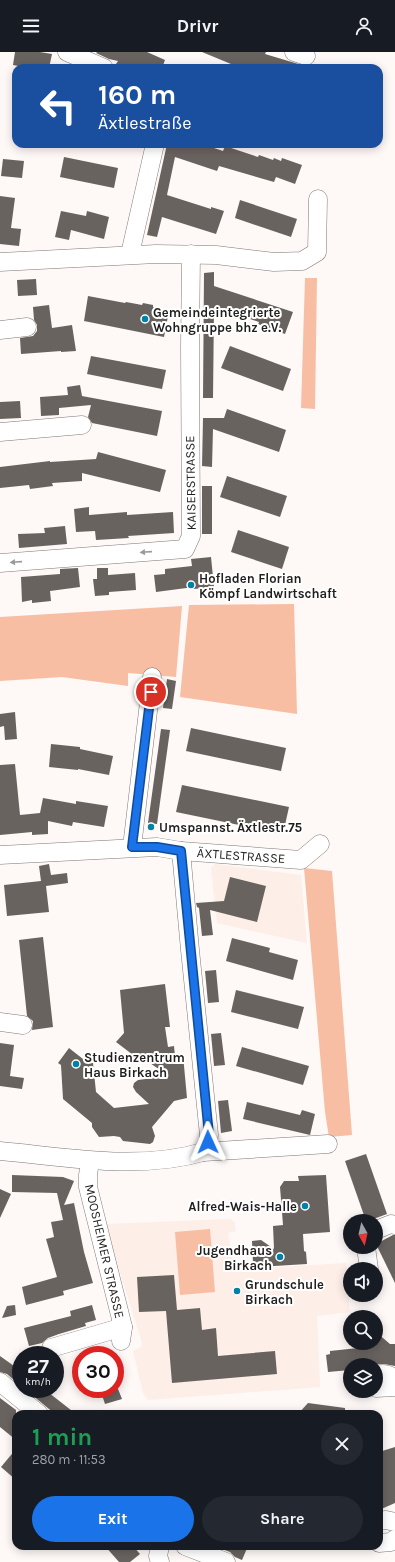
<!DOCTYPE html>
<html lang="en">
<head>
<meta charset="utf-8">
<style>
	body { margin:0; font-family:Karla,sans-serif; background:#242831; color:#f1f3f6; height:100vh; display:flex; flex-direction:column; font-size:15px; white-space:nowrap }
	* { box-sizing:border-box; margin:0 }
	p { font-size:13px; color:#9ea1a6 }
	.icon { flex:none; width:22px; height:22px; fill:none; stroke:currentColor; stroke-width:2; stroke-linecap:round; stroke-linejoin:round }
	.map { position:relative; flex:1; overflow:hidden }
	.drawer { position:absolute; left:12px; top:1358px; width:371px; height:140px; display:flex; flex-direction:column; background:#171b24; border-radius:12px; box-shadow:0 2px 10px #0003 }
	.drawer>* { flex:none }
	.guide { position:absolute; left:12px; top:12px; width:371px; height:84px; border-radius:12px; box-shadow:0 2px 10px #0003; background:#1a4fa0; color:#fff; overflow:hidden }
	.needle { width:26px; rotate:172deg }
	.tools { position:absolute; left:343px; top:1162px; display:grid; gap:8px }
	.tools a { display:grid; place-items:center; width:40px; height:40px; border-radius:50%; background:#171b24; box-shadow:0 2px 10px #0003; font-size:20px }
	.speed { position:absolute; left:12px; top:1294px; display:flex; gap:8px; font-size:20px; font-weight:700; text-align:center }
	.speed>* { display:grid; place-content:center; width:52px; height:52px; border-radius:50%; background:#171b24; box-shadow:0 2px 10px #0003; line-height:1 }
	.speed small { font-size:10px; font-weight:400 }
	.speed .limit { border:6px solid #d22; background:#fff; color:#111 }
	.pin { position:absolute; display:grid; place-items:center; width:34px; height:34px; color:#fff; margin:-17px; border:2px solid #fff; border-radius:50%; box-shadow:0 1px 4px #0007 }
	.me { position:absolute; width:44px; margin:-22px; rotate:359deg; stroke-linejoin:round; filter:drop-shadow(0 0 3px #0008) }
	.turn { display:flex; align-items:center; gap:14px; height:84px; padding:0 20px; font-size:18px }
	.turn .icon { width:52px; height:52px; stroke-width:2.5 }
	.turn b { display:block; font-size:28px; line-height:34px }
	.round { display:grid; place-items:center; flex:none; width:42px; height:42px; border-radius:21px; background:#242831 }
	.summary { display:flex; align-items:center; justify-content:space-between; height:68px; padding:0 20px }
	h1 { font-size:24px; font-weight:700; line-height:30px; color:#1e9e55 }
	.cta { display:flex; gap:8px; margin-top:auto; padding:8px 20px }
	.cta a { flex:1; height:46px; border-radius:24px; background:#1a73e8; color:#fff; font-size:16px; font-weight:700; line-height:46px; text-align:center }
	.cta a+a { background:#242831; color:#f1f3f6 }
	header { display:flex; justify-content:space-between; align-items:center; height:52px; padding:0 20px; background:#171b24; font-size:18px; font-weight:700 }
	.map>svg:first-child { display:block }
</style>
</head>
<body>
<header><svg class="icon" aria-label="menu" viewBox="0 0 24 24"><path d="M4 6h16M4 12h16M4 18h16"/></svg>Drivr<svg class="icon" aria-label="person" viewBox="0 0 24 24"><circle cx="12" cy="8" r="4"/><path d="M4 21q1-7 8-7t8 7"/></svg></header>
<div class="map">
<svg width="395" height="1510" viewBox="0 0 395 1510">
	<rect width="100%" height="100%" fill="#fef8f6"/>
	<g fill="#fdeee7">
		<polygon points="215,812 301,823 307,891 217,871 211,816"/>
		<polygon points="230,1167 234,1169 236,1179 228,1181 232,1205 246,1217 346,1211 350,1260 317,1264 320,1335 148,1348 143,1341 133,1299 141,1295 142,1291 105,1172"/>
	</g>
	<g fill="#f7bea3">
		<polygon points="305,226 317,226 315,357 301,356"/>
		<polygon points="294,552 297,662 180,645 189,553"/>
		<polygon points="182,554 176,625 128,621 128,634 62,625 0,629 0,565"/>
		<polygon points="304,816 332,819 352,1083 329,1085 325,1060"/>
		<polygon points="210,1177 215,1240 180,1243 175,1180"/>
	</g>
	<g fill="#696360">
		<polygon points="15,0 40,0 52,2 49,16 29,16 13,13"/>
		<polygon points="97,0 147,0 165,8 162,16 124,16 116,12 118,9 109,7 96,1"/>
		<polygon points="202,0 266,0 265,2 305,14 305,16 271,16 264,14 263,16 236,16 230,14 231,12"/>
		<polygon points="167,92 202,92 223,99 225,94 258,105 259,103 273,108 274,106 281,109 282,106 302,113 295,132 276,125 274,130 219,114 217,119 175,105 167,143 211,157 211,155 224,159 216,182 162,165 157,185 147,183"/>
		<polygon points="64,105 118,116 114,136 60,125"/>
		<polygon points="3,107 24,109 22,126 1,124"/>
		<polygon points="0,144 15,146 11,176 21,177 19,194 0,192"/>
		<polygon points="240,148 297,167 291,185 235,166"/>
		<polygon points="61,159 86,164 87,159 109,165 104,187 71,178 69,188 55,185"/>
		<polygon points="214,220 214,234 293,260 285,282 258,272 259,270 214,255 213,346 203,346 204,221"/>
		<polygon points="36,227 37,243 18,244 17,228"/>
		<polygon points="88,244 125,251 126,250 142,253 143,251 153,253 153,255 169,259 164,285 84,269"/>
		<polygon points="49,253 52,276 72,273 76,299 61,300 61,299 21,302 20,286 33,284 37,279 37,273 34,268 33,255"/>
		<polygon points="230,294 291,317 283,339 221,316"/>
		<polygon points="91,304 166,318 162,337 87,322"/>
		<polygon points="80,333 82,344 162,359 157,384 92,371 88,365 91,353 59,356 59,363 41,364 40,345 68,343 67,335"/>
		<polygon points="20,349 21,366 0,367 0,350"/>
		<polygon points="227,357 286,378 279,400 213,377 212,415 202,414 203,366 224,366"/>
		<polygon points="98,400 166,418 160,440 82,421 82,429 52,431 53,434 30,437 29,433 0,436 0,415 50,409 50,410 96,407"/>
		<polygon points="227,424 287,444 280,465 220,445"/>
		<rect x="202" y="434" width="10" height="48"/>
		<polygon points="89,455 89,463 127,460 127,463 173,460 174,481 128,484 129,486 96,488 95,479 76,480 74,457"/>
		<polygon points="65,474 67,492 19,496 18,482 45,481 44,476"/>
		<polygon points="238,478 289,495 282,517 231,500"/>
		<polygon points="211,505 214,535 194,537 194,535 156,540 154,523 165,522 165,517 192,514 191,507"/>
		<polygon points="78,516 80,535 50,539 51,549 32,551 32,548 22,550 21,525 60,522 60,517"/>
		<polygon points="97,516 108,516 108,523 135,521 136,538 109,540 109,543 95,544 93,527 97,527"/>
		<polygon points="167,627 176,629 172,657 163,656"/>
		<polygon points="15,660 17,687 5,688 4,674 0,675 0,662"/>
		<polygon points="191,676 286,696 281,719 186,699"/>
		<polygon points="161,677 170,678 157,772 148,771"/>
		<polygon points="51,692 80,695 80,697 113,704 109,723 78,717 78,718 49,715"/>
		<polygon points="15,712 20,763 40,761 43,746 76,752 76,749 108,754 104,775 73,770 72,774 48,769 48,782 32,783 32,780 0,783 0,713"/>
		<polygon points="182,733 289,755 283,782 176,760"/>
		<polygon points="49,812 51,823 67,821 68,831 46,834 49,860 7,864 4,833 41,829 39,814"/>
		<polygon points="230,825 266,834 257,870 210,858 213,883 202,884 199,856 197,855 196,851 224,849"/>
		<polygon points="43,885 53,975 32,978 33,969 27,964 19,888"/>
		<polygon points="232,886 270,896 269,900 298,908 293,928 226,909"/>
		<polygon points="216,918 219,950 208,951 205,919"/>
		<polygon points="165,932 170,975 165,975 168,995 174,994 175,1004 183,1003 187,1046 174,1049 152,1075 155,1084 153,1090 150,1092 123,1089 120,1085 114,1084 99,1085 92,1075 92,1071 63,1047 61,1013 58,1011 69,996 88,1011 93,1011 96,1040 114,1056 149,1052 136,1040 133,1035 134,1031 138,1028 169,1024 141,1005 137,1006 116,990 124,981 120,938"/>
		<polygon points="236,938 304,955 298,977 231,960"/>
		<polygon points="221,981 225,1013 214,1014 211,982"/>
		<polygon points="0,991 14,993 10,1024 24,1026 22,1037 0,1034"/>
		<polygon points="242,995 309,1014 303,1033 236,1014"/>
		<polygon points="228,1048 232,1079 221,1081 218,1049"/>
		<polygon points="247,1050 300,1063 302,1058 315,1062 310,1083 243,1067"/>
		<polygon points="366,1102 387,1162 368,1169 366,1169 345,1109"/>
		<polygon points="12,1123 63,1125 74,1129 64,1153 74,1151 84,1200 93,1231 63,1239 64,1243 26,1253 22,1235 57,1225 46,1187 54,1185 51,1170 63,1168 57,1141 12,1140"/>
		<polygon points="326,1123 330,1180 303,1182 304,1199 306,1200 307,1212 258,1215 253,1211 252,1189 261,1188 274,1197 273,1174 283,1173 280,1135 284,1129 299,1129 298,1124"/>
		<polygon points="0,1137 11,1142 0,1166"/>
		<polygon points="393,1183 395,1183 395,1231 376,1192"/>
		<polygon points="174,1223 177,1258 200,1256 202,1278 216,1276 218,1304 275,1299 277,1322 172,1331 166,1259 139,1260 137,1225"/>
		<polygon points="15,1253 16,1263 2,1266 7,1254"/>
		<polygon points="92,1253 96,1268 85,1271 86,1274 59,1282 48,1286 42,1291 29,1294 24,1276 71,1264 70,1259"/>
		<polygon points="376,1280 390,1292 395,1292 395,1314 384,1312 350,1313 350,1318 328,1320 326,1303 330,1302 330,1299 358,1296 358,1291 376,1291"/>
		<polygon points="0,1304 21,1319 21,1334 7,1322 0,1320"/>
		<polygon points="25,1337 44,1337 76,1362 55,1362"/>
		<polygon points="100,1337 118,1337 122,1347 105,1352"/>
		<polygon points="0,1346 16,1358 16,1388 0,1375"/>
		<polygon points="308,1351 345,1356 345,1362 298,1362"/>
		<polygon points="395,1395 395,1451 379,1458 379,1400"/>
		<polygon points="16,1397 16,1428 1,1415"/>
		<polygon points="105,1494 133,1494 140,1502 130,1510 119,1510"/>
		<polygon points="214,1494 248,1494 242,1508 235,1505 230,1500"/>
	</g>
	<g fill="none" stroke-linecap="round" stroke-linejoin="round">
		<g stroke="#7e7875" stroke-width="19">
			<g id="minor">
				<polyline points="67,0 104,16"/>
				<polyline points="294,0 306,4"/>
				<polyline points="130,202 155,92"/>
				<polyline points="0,210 156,202 216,203 274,210 302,209 317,200 318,147"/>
				<polyline points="0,278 27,275"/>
				<polyline points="0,380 82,373"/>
				<polyline points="0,511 185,497 191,484 190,295 191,202"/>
				<polyline points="132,795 152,625"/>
				<polyline points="181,799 190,898 209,1083 208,1090 203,1100"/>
				<polyline points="0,803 157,795 181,799 301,808 320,792"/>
				<polyline points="0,970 23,973"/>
				<path d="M0,1099c66,6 138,20 203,1l125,-8"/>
				<polyline points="90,1109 88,1123 88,1135 123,1275 121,1289"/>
				<polyline points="376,1178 391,1172 395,1173"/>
				<polyline points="366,1195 369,1217"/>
				<polyline points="51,1296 123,1275"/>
				<path d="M376,1323c8,-2 14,-1 19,5"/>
				<polyline points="0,1330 39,1362"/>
				<polyline points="376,1336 395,1335"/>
				<polyline points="379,1469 386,1468 395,1470"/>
				<polyline points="379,1491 391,1490 395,1487"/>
				<polyline points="160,1494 158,1504 160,1510"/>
				<polyline points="185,1494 226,1510"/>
			</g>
		</g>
		<use href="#minor" stroke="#fff" stroke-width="18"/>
	</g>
	<defs><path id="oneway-solid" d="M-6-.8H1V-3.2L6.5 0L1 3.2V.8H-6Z"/></defs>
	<g fill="#9b9a9a">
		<use href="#oneway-solid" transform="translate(146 500) rotate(176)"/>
		<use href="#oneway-solid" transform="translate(16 510) rotate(176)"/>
	</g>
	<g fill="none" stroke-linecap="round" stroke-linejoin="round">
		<g stroke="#114b97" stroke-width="10">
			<polyline id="route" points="151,640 132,795 157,795 181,799 209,1083 208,1090"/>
		</g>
		<use href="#route" stroke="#1a73e8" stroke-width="7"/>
	</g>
	<g fill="#0082a6" stroke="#fff" stroke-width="1.5">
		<circle cx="145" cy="267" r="4"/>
		<circle cx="191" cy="533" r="4"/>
		<circle cx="151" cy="775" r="4"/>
		<circle cx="76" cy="1012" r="4"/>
		<circle cx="305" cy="1154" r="4"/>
		<circle cx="280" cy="1205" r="4"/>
		<circle cx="237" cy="1239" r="4"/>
	</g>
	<g text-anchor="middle" stroke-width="4" stroke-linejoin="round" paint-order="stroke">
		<g font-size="13" font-weight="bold" fill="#211f1e" stroke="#fff" text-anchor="start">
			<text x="153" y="265">Gemeindeintegrierte<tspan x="153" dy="15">Wohngruppe bhz e.V.</tspan></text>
			<text x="199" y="531">Hofladen Florian<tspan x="199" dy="15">Kömpf Landwirtschaft</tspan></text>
			<text x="159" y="780">Umspannst. Äxtlestr.75</text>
			<text x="84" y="1010">Studienzentrum<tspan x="84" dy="15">Haus Birkach</tspan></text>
			<text x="297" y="1159" text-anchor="end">Alfred-Wais-Halle</text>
			<text x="272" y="1203" text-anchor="end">Jugendhaus<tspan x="272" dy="15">Birkach</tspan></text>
			<text x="245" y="1237">Grundschule<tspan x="245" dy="15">Birkach</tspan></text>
		</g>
		<g font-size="13" fill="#211f1e" stroke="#fff">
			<text transform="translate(190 431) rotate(-91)" y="5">KAISERSTRASSE</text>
			<text transform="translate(241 803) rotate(4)" y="5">ÄXTLESTRASSE</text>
			<text transform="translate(105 1199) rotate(77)" y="5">MOOSHEIMER STRASSE</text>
		</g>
	</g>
</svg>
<div class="tools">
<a><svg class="needle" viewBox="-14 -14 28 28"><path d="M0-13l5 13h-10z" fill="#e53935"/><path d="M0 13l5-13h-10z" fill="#9ea1a6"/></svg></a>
<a><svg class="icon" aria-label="sound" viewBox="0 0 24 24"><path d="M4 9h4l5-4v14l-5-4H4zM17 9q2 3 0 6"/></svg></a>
<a><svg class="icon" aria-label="search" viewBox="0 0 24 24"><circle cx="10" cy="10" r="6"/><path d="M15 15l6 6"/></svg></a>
<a><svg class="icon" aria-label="layers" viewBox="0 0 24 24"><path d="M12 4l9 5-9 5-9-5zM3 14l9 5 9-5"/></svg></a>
</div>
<div class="speed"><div>27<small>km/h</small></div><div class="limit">30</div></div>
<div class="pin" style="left:151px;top:640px;background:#d93025"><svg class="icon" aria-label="arrive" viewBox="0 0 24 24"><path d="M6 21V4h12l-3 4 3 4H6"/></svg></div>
<svg class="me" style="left:208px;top:1090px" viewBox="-20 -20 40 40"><path d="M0-17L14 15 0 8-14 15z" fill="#1a73e8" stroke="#fff" stroke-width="4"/></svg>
<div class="guide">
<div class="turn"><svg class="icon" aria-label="left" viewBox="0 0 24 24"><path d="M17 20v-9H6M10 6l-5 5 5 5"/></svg><div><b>160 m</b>Äxtlestraße</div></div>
</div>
<section class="drawer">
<div class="summary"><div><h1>1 min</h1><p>280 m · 11:53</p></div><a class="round"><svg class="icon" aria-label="close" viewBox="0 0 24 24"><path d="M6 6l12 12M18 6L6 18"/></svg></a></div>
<div class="cta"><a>Exit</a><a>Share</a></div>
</section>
</div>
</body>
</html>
